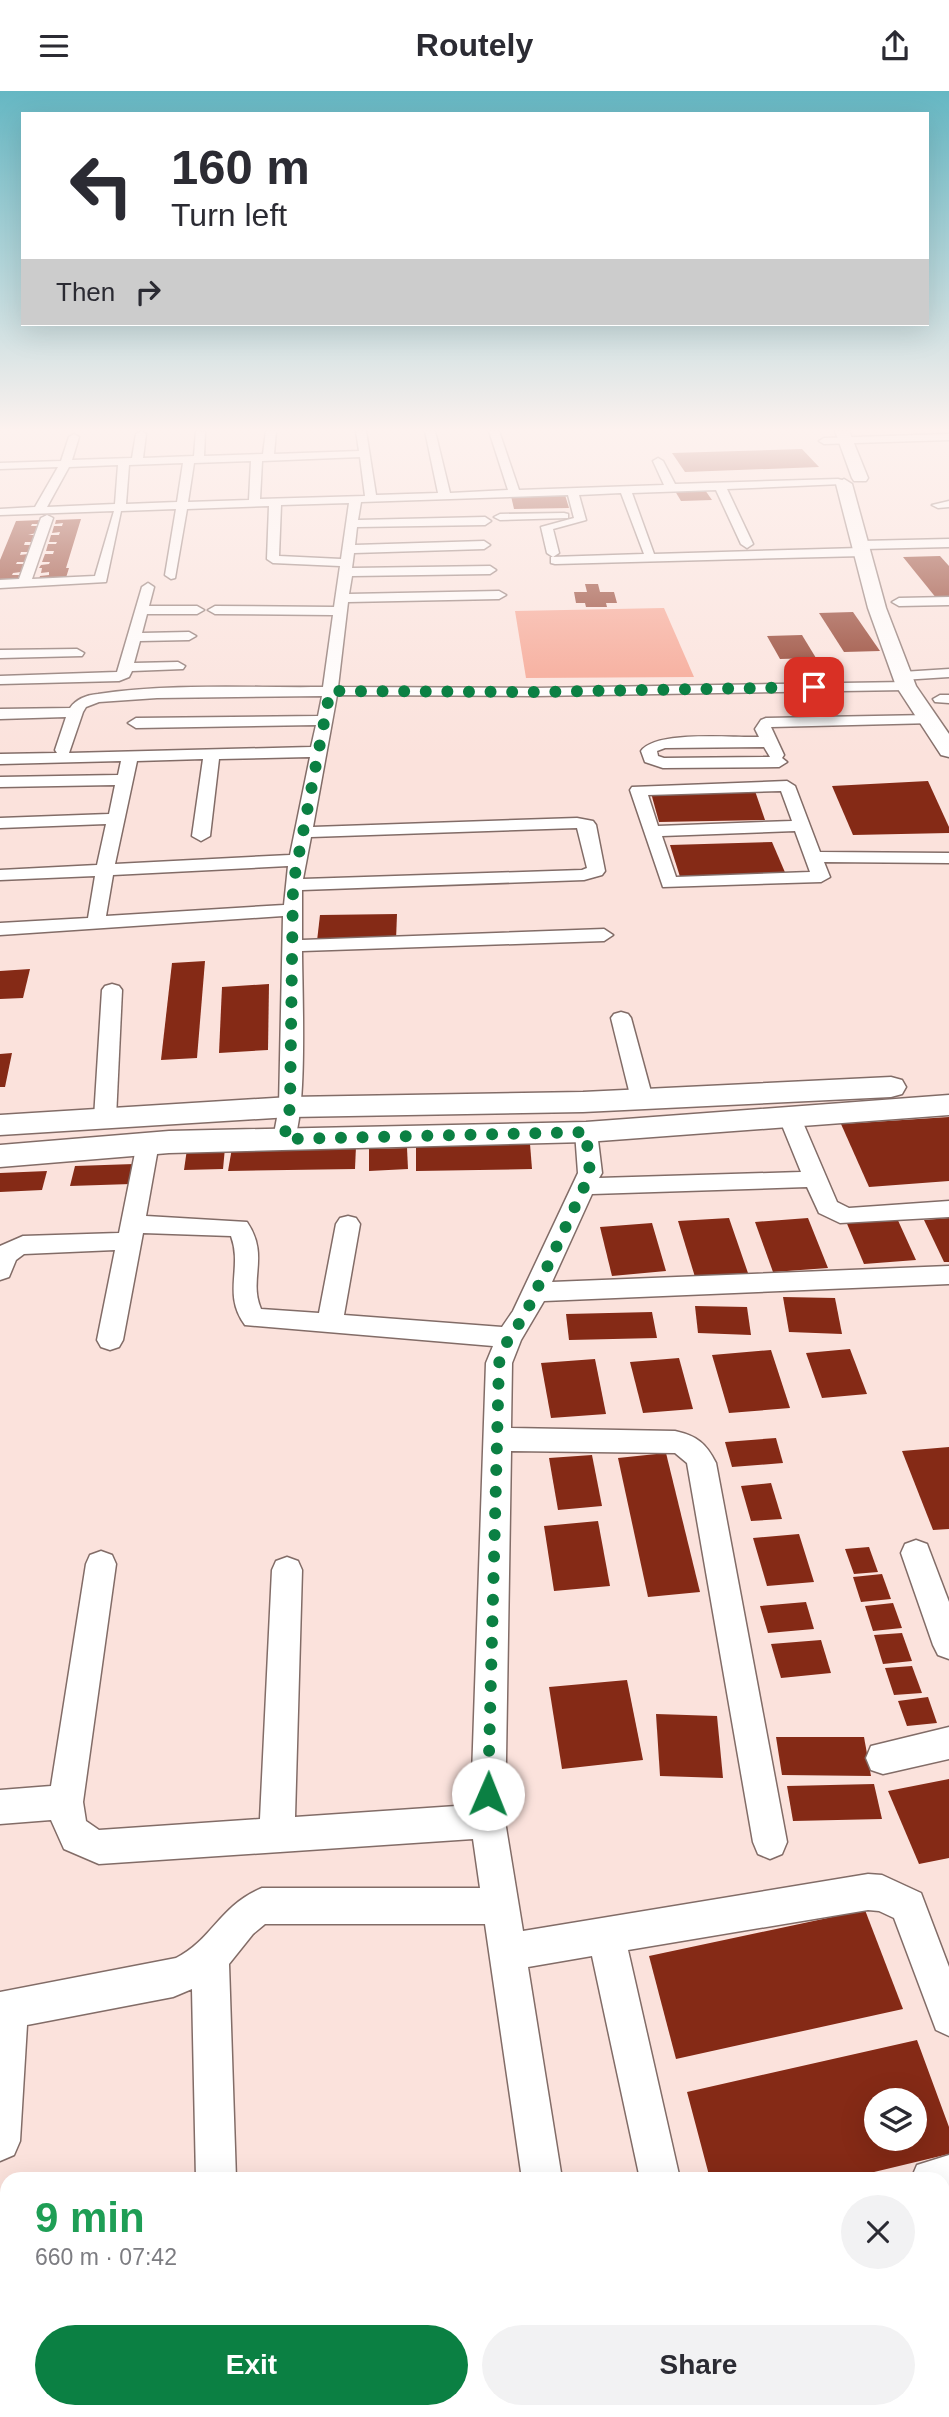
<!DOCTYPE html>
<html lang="en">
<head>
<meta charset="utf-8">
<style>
	body { margin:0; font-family:Helvetica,sans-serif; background:#f2f2f3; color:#2b2b33; height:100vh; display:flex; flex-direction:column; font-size:26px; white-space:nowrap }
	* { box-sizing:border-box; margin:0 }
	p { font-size:23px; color:#7c7c81 }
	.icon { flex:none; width:38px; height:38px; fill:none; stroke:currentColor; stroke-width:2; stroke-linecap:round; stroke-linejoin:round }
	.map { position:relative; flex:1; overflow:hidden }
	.panel { position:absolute; left:0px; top:2081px; width:950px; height:247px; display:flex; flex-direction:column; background:#fff; border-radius:21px 21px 0 0; box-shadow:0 7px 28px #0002 }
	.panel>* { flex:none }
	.guide { position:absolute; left:21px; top:21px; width:908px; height:214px; border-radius:0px; box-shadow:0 7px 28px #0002; background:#fff; color:#2b2b33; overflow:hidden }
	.tools { position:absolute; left:864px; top:1997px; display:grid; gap:14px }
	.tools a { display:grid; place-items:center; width:63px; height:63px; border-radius:50%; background:#fff; box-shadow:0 7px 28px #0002; font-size:35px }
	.pin { position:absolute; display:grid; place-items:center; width:60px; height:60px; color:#fff; margin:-30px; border-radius:14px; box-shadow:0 4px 10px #0006 }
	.me { position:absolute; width:77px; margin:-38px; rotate:1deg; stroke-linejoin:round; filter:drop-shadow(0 0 5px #0008) }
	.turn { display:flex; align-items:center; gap:24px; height:147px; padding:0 35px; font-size:32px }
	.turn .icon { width:91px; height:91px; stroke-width:2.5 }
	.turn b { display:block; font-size:49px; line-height:60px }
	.then { display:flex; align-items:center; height:66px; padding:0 35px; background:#0003; gap:14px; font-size:26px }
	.round { display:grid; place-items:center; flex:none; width:74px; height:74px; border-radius:37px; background:#f2f2f3 }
	.overview { display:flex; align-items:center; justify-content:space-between; height:119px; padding:0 35px }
	h1 { font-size:42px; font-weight:600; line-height:52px; color:#1e9e55 }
	.button { display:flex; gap:14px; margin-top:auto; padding:14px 35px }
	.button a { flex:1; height:80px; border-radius:42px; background:#0b8043; color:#fff; font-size:28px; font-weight:600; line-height:80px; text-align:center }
	.button a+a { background:#f2f2f3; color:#2b2b33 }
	header { display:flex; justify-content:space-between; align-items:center; height:91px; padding:0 35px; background:#fff; font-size:32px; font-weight:600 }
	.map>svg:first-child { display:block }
</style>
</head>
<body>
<header><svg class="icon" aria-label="menu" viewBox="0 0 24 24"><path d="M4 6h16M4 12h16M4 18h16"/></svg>Routely<svg class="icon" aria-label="share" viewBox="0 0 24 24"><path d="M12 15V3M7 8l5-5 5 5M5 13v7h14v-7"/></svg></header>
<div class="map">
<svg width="949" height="2326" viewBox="0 0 949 2326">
	<rect width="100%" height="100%" fill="#fbe2dc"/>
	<polygon fill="#f59e8a" points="664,517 694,586 526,587 515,520"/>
	<g fill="#852a16" fill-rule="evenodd">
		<polygon points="802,358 819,376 685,381 672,362"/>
		<polygon points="705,399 712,409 681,410 675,400"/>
		<polygon points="565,404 569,417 514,418 511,405"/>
		<polygon points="81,428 66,477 69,477 65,490 38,491 40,485 49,484 49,481 41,482 42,477 39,477 41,474 49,473 50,471 42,471 45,463 53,463 54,460 46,460 48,453 56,453 57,451 49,451 51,444 59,444 60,441 52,442 54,435 62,435 63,432 55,433 56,429"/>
		<polygon points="41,429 40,433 32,433 31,435 39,435 36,442 28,444 36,444 33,451 25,451 24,454 32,454 29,461 21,461 20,464 28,463 25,471 17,471 16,473 25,473 21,481 13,482 12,484 21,484 18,491 0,491 0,469 16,430"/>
		<polygon points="940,465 949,475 949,508 937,508 903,466"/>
		<polygon points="585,493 598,493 600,501 614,501 617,512 606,512 607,516 586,516 585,512 576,512 574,501 587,501"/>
		<polygon points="853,521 880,560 844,561 819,522"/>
		<polygon points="802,544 816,567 780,568 767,545"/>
		<polygon points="928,690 949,736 949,742 853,744 832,695"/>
		<polygon points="755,700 765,729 659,731 651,702"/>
		<polygon points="772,751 787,786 681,789 670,754"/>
		<polygon points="397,823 396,849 317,850 320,824"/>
		<polygon points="205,870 197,967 161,969 172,872"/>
		<polygon points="30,878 23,907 0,908 0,880"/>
		<polygon points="269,893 268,959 219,962 222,896"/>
		<polygon points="12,962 5,996 0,996 0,963"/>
		<polygon points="949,1026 949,1090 869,1096 841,1033"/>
		<polygon points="530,1053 532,1078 416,1080 416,1055"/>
		<polygon points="356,1055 355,1078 228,1080 232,1057"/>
		<polygon points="225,1057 223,1078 184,1079 187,1058"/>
		<polygon points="407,1057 408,1078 369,1080 369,1058"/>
		<polygon points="134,1073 131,1093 70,1095 75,1075"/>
		<polygon points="47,1080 42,1099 0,1101 0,1082"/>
		<polygon points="896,1125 916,1169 864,1173 845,1128"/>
		<polygon points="729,1127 748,1182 695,1186 678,1130"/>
		<polygon points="808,1127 828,1177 773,1181 755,1131"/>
		<polygon points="949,1127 949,1171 944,1171 924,1129"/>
		<polygon points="652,1132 666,1180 612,1185 600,1136"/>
		<polygon points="783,1206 835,1207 842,1243 789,1241"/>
		<polygon points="695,1215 747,1216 751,1244 698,1242"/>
		<polygon points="652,1221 657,1247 569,1249 566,1223"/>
		<polygon points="850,1258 867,1303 822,1307 806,1262"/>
		<polygon points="771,1259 790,1317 729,1322 712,1264"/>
		<polygon points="679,1267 693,1318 643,1322 630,1271"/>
		<polygon points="595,1268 606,1323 551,1327 541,1272"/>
		<polygon points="776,1347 783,1372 732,1376 725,1351"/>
		<polygon points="949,1356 949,1438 933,1439 902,1360"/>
		<polygon points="666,1362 700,1501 648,1506 618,1367"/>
		<polygon points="592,1364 602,1415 558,1419 549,1367"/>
		<polygon points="771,1392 782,1428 751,1430 741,1395"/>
		<polygon points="598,1430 610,1495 554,1500 544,1435"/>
		<polygon points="799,1443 814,1491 767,1495 753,1447"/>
		<polygon points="869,1456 878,1481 854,1483 845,1458"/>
		<polygon points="882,1483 891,1508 861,1511 853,1486"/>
		<polygon points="806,1511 814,1538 768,1542 760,1515"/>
		<polygon points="893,1512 902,1537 873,1540 865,1515"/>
		<polygon points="902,1542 912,1570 883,1573 874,1544"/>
		<polygon points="821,1549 831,1582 781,1587 771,1553"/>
		<polygon points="912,1575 922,1602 894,1604 885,1577"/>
		<polygon points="627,1589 643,1669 562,1678 549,1596"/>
		<polygon points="928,1606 937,1632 907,1635 898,1610"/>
		<polygon points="656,1623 717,1625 723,1687 660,1685"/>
		<polygon points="776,1646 864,1646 871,1685 782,1684"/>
		<polygon points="949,1688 949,1767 919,1773 888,1700"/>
		<polygon points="874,1693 882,1728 793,1730 787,1695"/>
		<polygon points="865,1819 903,1918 676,1968 649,1865"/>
		<path d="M917,1949l32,87v27l-104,25h-135l-23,-87zM877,2009h38v39h-38z"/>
		<polygon points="665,2320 750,2320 752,2326 665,2326"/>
		<polygon points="803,2320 899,2320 901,2326 804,2326"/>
	</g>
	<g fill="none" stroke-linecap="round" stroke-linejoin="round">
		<g stroke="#826c67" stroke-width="3">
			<g id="street">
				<path d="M141,340l5,3 -3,24 51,-2 2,-25 9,1 -1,24 59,-2 3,-23h10l-2,23 85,-3 -3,-20h10l10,64 62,-2 -13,-62h10l15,62 58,-3 -19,-59h10l20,59 145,-5 -11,-24 5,-3 5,3 12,23 163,-5 4,1v4l-115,5 26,55 -6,4 -6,-4 -25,-54 -84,3 22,61 206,-6 -5,-3 6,-4 88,-2v8l-85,2 5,3 -6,4 -308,8 -4,-1v-6l93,-3 -23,-61 -42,2 7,25 -33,9 6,24 -6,4 -6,-4 -6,-26 33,-9 -6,-23 -207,7 -3,18 127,-3 6,4 -6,4 -128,2 -2,18 129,-4 6,4 -6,4 -130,4 -2,15 138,-2 6,4 -6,4 -138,2 -3,18 150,-3 7,4 -7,4 -151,3 -10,85 197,1 371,-6 7,4 -7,4 -371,6 -198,-1 -24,132 264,-9 16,3 3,4 9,46 -3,4 -18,5 -282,10v50l302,-11 9,6 -9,6 -302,10c0,38 6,167 -10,193l-8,2 -8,-2 -3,-5 6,-32 4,-191 -283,19v-12l88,-5 7,-42 -95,4v-10l97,-5 9,-41 -106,4v-10l109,-4 6,-29 -115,2v-10l118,-2 3,-14 -121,3v-10l57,-1 -2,-3 11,-33 -66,2v-10l70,-1c6,-9 17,-13 28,-14 71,-11 153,-6 225,-7l10,-72 -118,-1 -7,-4 7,-4 119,1 6,-41 -67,-3 -6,-4 2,-53 -82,3 -12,69 -4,1 -6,-4 11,-66 -55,2 -15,71 -106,6v-8l19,-1 22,-61 6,-3 6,3 -21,61 63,-3 19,-65 -114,4v-6l35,-2 23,-40 -58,2v-6l61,-2 8,-24 5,-3 5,3 -7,23 60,-2 4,-24zM360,366l5,39 -105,3 2,-38zM251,370l-2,39 -61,2 6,-39zM183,372l-6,39 -51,2 3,-39zM118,374l-3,39 -68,3 22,-40zM349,412l-8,56 -62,-3 2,-51zM322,605l-4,20 -182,2 -8,5 8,5 180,-3 -5,22 -242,6 14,-41 3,-5 13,-5 58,-4zM310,666l-20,98 -175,9 22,-103 66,-2 -11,77 9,5 9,-5 9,-77zM577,737l10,40 -5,2 -279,9 8,-42zM288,775l-4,39 -178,11 7,-41z"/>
				<polygon points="949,343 949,349 824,353 819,350 824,347"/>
				<polygon points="949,410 949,416 938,417 932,414"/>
				<polygon points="564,422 568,423 568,427 500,429 494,426 500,423"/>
				<polygon points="148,492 154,496 149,515 197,515 204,519 197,523 147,523 142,542 189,541 196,545 189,549 140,550 134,572 178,571 185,575 183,578 132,580 129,586 119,590 0,593 0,585 117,581 142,496"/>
				<polygon points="949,506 949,514 899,515 892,511 899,507"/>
				<polygon points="77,558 84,562 82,565 0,567 0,559"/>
				<polygon points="949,578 949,586 902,589 895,585 902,581"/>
				<polygon points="940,604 949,604 949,612 935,611 933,608"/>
				<path d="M929,624l8,5 -3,3 -163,4 13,28 -2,3 5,4 -8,5 -116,1 -18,-6 -4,-11c15,-21 92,-13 118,-14l-4,-8 6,-9 5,-2zM764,656l6,10 -106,1 -6,-2 -1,-5 8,-3z"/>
				<path d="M787,690l8,5 25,66 129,1v10l-125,-1 6,15 -9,5 -158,5 -33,-97 2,-3zM781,700l11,30 -134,5 -10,-31zM795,740l15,41 -134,5 -14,-41z"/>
				<polygon points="112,893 119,895 122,899 116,1027 113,1032 105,1034 97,1032 94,1027 102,899 105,895"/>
				<polygon points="621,921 628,923 631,927 653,1008 650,1013 634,1013 631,1008 611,927 614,923"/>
				<path d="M790,1020l8,2 3,5 36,84 12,6 100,-7v16l-109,6 -21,-10 -12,-26 -215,7 -40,88 397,-16v18l-405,17 -23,39 -9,23 -1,65 164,3c22,5 31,12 41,32l71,379 -5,12 -12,5 -12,-5 -5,-12 -66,-379 -12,-10 -164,-2 -6,370 18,110 345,-57 14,1 39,18 28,74v69l-13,-6 -42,-112 -15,-7 -11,-1 -240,40 52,229h-40l-48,-223 -64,11 34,212h-40l-37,-255h-220l-12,10 -24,30 7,215h-40l-4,-190 -19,8 -146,28 -7,116 -6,14 -14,6v-169l176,-34c37,-19 43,-52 86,-70h218l-7,-49 -374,25 -35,-15 -13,-29 -51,4v-34l51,-4 35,-222 4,-9 11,-4 11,4 4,9 -33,238 3,19 13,9 161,-11 12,-249 4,-9 11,-4 11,4 4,9 -7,247 176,-12 15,-442 7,-17 -248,-21c-23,-31 -2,-57 -14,-89l-88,-3 -20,107 -4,7 -9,3 -9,-3 -4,-7 18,-90 -91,4 -8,6 -7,17 -9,3v-34l23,-10 96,-3 18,-90 3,-5 8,-2 8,2 3,5 -13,73 101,6c23,34 1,57 14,87l58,4 17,-89 4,-6 8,-2 8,2 4,6 -16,91 158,12 11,-16 65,-138 -3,-41 3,-5 8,-2 8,2 3,5 5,41 -3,5 202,-6 -22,-54 3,-5z"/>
				<polygon points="916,1449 927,1453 949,1511 949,1568 938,1564 933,1554 901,1462 905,1453"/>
				<polygon points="949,1636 949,1668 883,1683 871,1679 866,1667 871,1655"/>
				<polygon points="949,2064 949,2104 943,2106 943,2088 911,2088 917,2074"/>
				<polygon points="157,2320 234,2320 232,2326 155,2326"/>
				<polygon points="361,2320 405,2320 406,2326 362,2326"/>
				<polygon points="558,2320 602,2320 603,2326 559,2326"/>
			</g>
		</g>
		<g stroke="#826c67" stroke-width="3">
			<g id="secondary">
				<polygon points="835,340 849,340 868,387 866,390 854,390 852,387"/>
				<polygon points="844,388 852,393 886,517 916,595 949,643 949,666 941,664 896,595 868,517 836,393"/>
				<polygon points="891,986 902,989 906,996 902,1003 891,1006 583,1021 290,1026 0,1044 0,1024 290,1006 583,1001"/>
				<polygon points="949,1004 949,1024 586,1051 169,1062 0,1076 0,1054 169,1040 586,1031"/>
			</g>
		</g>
		<use href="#street" fill="#fff" fill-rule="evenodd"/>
		<use href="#secondary" fill="#fff" fill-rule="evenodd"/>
	</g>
	<linearGradient id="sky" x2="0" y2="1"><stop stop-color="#65b7c3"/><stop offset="0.51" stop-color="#fdf2ef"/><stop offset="1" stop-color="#fdf2ef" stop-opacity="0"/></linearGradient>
	<rect width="949" height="665" fill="url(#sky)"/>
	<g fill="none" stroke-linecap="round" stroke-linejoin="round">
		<polyline stroke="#0b8043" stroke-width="12" stroke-dasharray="0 21.6" points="488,1703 499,1272 509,1246 524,1226 590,1083 586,1041 284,1048 290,1016 293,794 330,600 535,601 814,596"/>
	</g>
</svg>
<div class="tools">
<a><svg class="icon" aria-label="layers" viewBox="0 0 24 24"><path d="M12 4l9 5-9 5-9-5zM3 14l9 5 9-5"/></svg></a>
</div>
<div class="pin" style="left:814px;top:596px;background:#d93025"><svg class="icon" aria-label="arrive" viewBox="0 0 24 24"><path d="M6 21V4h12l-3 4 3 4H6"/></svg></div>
<svg class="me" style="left:488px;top:1703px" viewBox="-20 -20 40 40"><circle r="19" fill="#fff"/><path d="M0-13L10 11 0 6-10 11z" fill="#0b8043"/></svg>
<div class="guide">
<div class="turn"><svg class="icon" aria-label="left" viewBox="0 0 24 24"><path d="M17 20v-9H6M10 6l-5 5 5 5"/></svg><div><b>160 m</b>Turn left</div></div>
<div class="then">Then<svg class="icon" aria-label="right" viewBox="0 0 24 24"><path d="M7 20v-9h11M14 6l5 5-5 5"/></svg></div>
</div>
<section class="panel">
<div class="overview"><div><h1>9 min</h1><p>660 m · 07:42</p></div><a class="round"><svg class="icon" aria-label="close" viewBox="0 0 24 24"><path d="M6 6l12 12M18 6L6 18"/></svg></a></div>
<div class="button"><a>Exit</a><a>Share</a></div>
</section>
</div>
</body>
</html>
